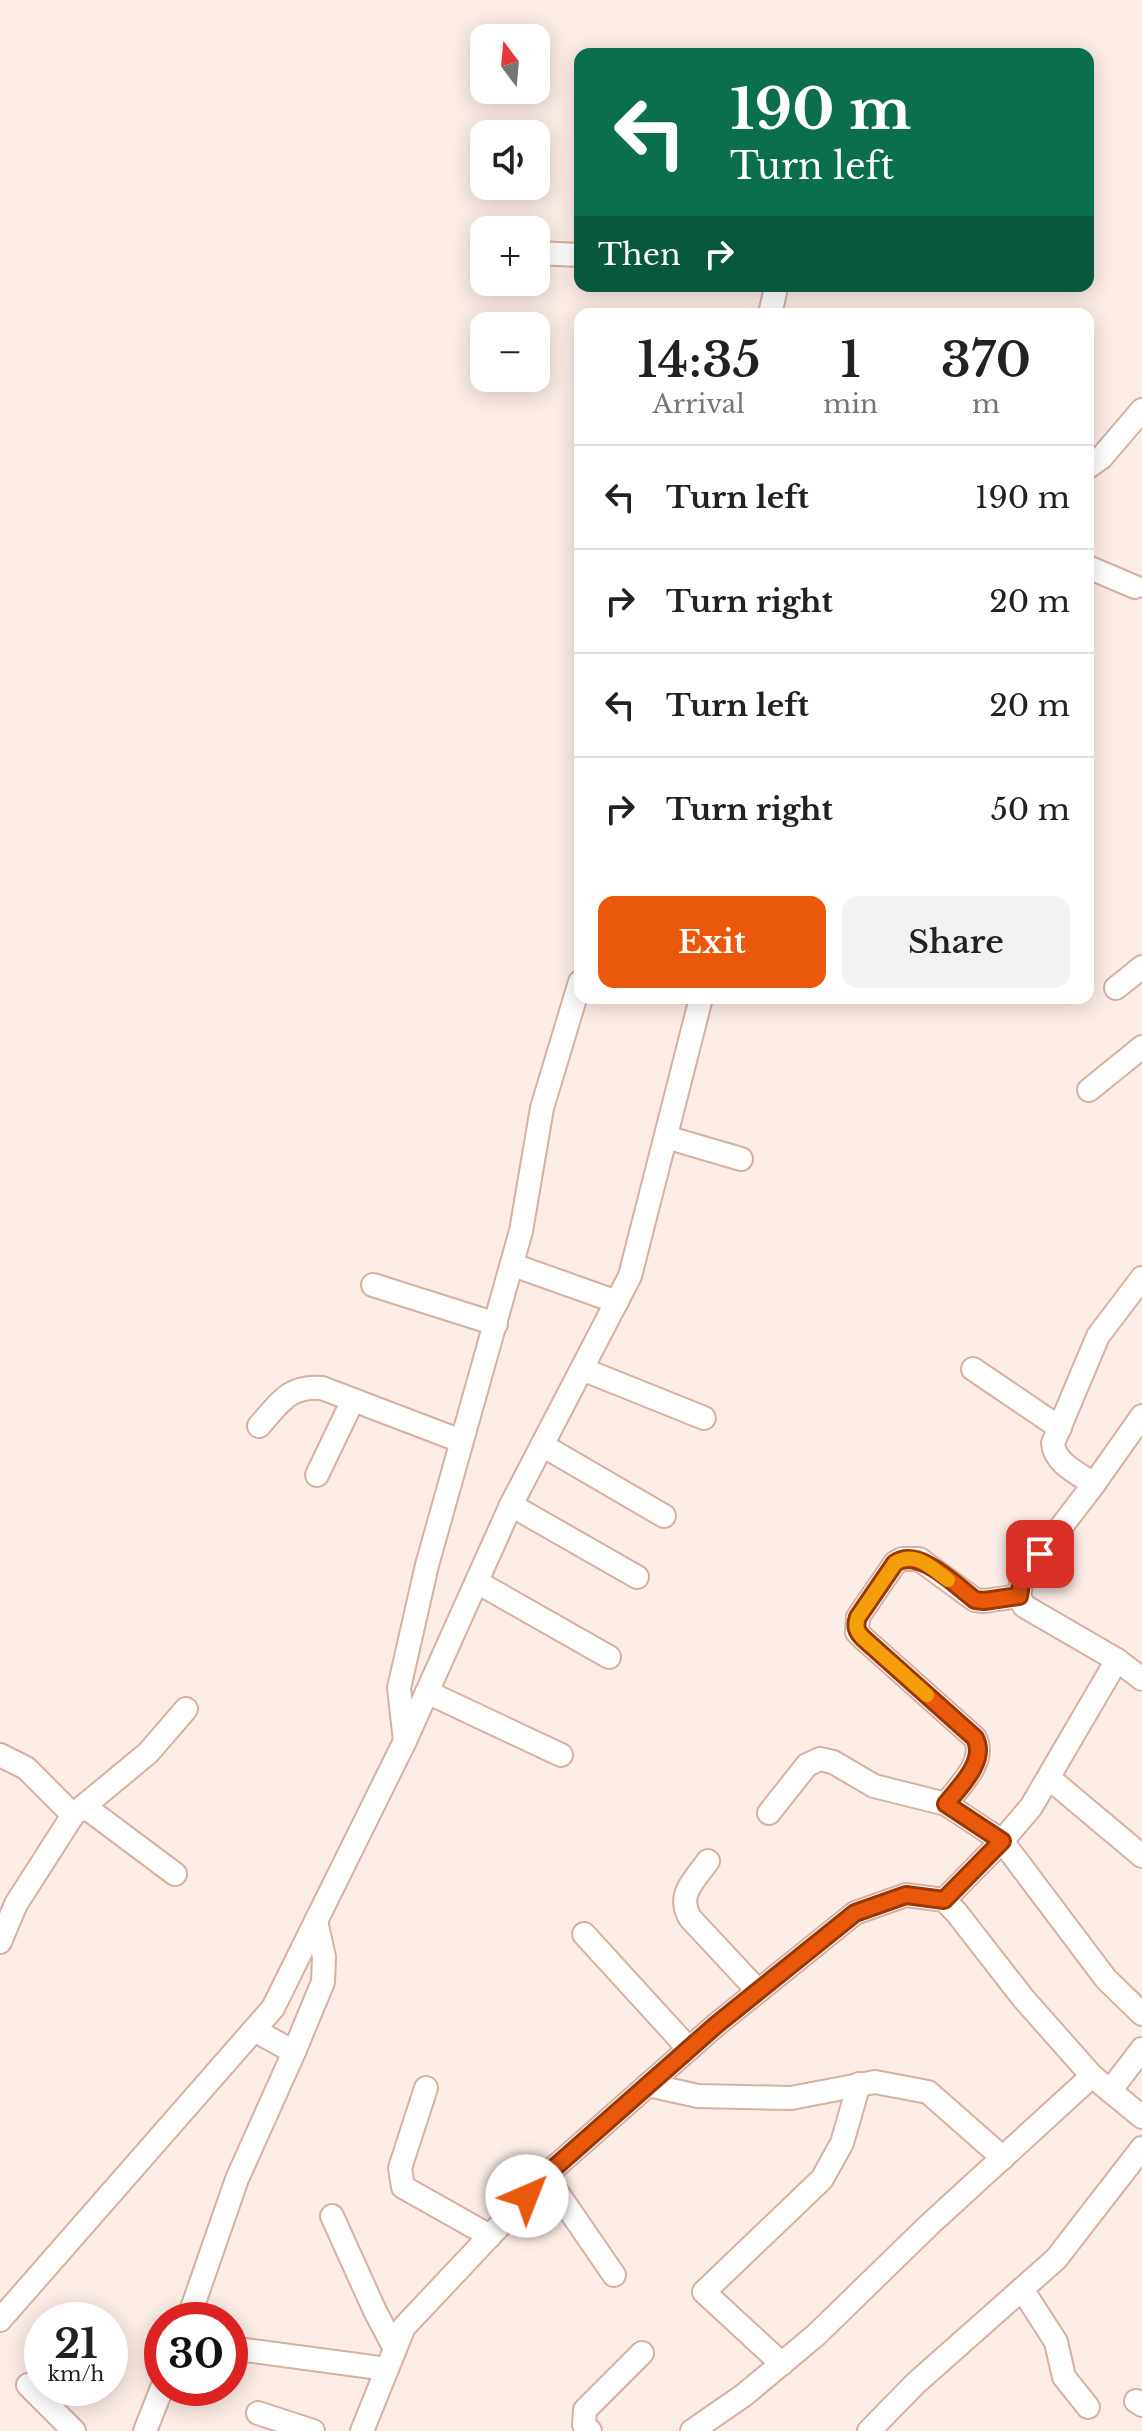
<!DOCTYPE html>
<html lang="en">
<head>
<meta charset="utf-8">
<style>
	body { margin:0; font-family:"Libre Baskerville",serif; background:#f2f2f2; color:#222; height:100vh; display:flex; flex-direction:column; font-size:30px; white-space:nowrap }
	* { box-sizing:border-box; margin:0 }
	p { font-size:26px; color:#767676 }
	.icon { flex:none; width:44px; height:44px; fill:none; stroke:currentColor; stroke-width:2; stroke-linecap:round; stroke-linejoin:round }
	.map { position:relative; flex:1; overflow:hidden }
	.sheet { position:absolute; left:574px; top:308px; width:520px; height:696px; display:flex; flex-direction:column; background:#fff; border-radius:16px; box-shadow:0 4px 20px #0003 }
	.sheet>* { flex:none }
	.hud { position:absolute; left:574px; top:48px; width:520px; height:244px; border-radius:16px; box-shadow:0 4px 20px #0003; background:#0b6e4f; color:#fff; overflow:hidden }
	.needle { width:52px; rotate:344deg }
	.fabs { position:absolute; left:470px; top:24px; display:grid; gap:16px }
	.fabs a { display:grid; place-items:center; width:80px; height:80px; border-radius:16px; background:#fff; box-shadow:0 4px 20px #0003; font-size:40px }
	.speed { position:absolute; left:24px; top:2302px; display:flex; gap:16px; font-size:40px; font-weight:700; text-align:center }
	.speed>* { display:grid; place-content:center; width:104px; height:104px; border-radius:50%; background:#fff; box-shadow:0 4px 20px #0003; line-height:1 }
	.speed small { font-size:20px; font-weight:400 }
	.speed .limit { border:12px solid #d22; background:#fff; color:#111 }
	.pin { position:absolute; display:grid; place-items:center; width:68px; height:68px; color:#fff; margin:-34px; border-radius:16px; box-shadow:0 4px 12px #0006 }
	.me { position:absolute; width:88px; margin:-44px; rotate:44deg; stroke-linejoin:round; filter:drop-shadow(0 0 6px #0008) }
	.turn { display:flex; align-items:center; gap:28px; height:168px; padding:0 24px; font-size:36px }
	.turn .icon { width:104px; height:104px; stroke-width:2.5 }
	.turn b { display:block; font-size:56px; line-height:68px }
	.then { display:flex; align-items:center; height:76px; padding:0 24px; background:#0003; gap:16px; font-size:30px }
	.eta { display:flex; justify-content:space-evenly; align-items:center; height:136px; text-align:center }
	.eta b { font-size:48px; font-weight:600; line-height:56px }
	.cta { display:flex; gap:16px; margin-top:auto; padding:16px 24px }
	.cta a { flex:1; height:92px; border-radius:16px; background:#ea580c; color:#fff; font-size:32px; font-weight:600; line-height:92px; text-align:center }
	.cta a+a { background:#f2f2f2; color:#222 }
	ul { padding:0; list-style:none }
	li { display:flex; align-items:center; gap:24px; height:104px; padding:0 24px; border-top:2px solid #e0e0e0 }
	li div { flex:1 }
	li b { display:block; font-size:30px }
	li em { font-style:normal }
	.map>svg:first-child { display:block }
</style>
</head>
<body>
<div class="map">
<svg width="1142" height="2431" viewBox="0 0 1142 2431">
	<rect width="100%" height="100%" fill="#fdede7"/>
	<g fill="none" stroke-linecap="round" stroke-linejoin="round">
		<g stroke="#d7b0a2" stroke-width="26">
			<g id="minor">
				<polyline points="536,253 580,255"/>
				<polyline points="770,314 775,292 773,286"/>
				<polyline points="1088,467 1101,458 1142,410"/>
				<polyline points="1088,567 1135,587"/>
				<polyline points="1116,988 1142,967"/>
				<polyline points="1089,1090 1142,1047"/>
				<polyline points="666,1137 741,1159"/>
				<polyline points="513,1265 617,1302"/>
				<polyline points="373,1285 496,1324"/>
				<polyline points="582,1369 704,1418"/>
				<polyline points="973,1369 1060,1428"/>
				<polyline points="1142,1416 1094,1484 1022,1578 1019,1596 1024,1606 1117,1660 1031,1807 1002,1841 1106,1979 1142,2014"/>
				<path d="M259,1426c20,-22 29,-41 63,-38l139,53"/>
				<polyline points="542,1445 664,1516"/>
				<polyline points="317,1475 353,1400"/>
				<path d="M1094,1484c-15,-10 -40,-21 -41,-41l45,-107 44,-58"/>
				<polyline points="511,1505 637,1577"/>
				<polyline points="477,1582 609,1657"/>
				<polyline points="1117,1660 1142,1679"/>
				<polyline points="427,1692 561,1755"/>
				<polyline points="405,1741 399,1688 427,1565 521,1231 542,1108 580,982"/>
				<polyline points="0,1755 26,1768 73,1815"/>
				<polyline points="1049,1778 1142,1856"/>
				<path d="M946,1804c13,-18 41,-43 29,-66l-112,-100 -6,-6 1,-15 37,-54 7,-4h17l56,41 9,1 35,-5"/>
				<polyline points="84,1806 175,1874"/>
				<polyline points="769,1813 807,1765 820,1759 833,1762 874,1786 946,1804 1002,1841 944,1900"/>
				<path d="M708,1861c-13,19 -32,33 -18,57l68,73"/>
				<polyline points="584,1934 689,2049"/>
				<polyline points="0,1942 16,1904 73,1815 148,1753 186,1709"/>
				<polyline points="294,2052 323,1982 324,1957 316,1921"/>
				<polyline points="648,2085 698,2096 791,2098 875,2082 928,2092 1003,2158"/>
				<polyline points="426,2088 400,2168 403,2187 490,2236"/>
				<polyline points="1110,2091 1142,2049"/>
				<polyline points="546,2176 614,2275"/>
				<polyline points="332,2216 375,2311 395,2349"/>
				<polyline points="1022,2289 1056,2342 1064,2377 1088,2407"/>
				<polyline points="0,2320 273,2008 405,1741 511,1505 630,1276 701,998"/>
				<polyline points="188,2320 237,2179 294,2052 254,2030"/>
				<polyline points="230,2348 387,2369"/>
				<polyline points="782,2364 704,2292 822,2179 842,2143 859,2084"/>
				<polyline points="28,2385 74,2431"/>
				<polyline points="1136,2401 1142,2405"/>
				<polyline points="258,2413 313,2431"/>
				<polyline points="145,2431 162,2388"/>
				<polyline points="362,2431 404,2327 554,2168 716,2025 855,1913 906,1895 944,1900 956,1912 1023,1998 1092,2076 1142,2117"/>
				<polyline points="590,2431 584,2425 585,2410 642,2353"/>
				<polyline points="692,2431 744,2395 816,2335 929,2225 1092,2076"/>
				<polyline points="869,2431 916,2383 1056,2259 1142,2148"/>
			</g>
		</g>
		<use href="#minor" stroke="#fff" stroke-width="22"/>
	</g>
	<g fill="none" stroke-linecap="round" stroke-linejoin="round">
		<g stroke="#983908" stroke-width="20">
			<path id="route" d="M527,2196l27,-28 162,-143 139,-112 51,-18 38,5 58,-59 -56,-37c14,-18 41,-43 29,-66l-112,-100c-7,-7 -8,-12 -5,-21l37,-54c24,-16 60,22 80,37l9,1 35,-5 3,-18 18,-24"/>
		</g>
		<use href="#route" stroke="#ea580c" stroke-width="14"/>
		<path stroke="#f59e0b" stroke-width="14" d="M927,1695l-64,-57c-7,-7 -8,-12 -5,-21l37,-54c21,-13 36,5 53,17"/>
	</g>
</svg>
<div class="fabs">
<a><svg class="needle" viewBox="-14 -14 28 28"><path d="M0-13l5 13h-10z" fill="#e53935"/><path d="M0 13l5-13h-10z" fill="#767676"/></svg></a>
<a><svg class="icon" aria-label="sound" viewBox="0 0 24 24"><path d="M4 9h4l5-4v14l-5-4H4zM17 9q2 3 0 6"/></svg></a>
<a>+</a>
<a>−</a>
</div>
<div class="speed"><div>21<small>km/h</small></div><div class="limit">30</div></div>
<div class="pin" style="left:1040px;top:1554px;background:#d93025"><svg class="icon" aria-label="arrive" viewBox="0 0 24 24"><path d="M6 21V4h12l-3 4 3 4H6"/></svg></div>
<svg class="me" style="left:527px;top:2196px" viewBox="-20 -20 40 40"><circle r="19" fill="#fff"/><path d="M0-13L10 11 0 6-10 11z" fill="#ea580c"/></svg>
<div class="hud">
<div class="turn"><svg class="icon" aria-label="left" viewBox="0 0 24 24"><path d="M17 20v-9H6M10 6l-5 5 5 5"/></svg><div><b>190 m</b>Turn left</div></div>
<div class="then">Then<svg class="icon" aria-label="right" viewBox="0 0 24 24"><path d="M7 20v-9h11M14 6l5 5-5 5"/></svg></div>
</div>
<section class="sheet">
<div class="eta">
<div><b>14:35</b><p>Arrival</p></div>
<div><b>1</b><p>min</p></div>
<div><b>370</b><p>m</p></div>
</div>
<ul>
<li><svg class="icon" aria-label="left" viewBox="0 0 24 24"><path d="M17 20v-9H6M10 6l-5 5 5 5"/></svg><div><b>Turn left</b></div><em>190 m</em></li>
<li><svg class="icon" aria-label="right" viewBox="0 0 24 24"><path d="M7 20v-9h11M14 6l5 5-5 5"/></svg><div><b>Turn right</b></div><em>20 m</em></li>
<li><svg class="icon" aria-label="left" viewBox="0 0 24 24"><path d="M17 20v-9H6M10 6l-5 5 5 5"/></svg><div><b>Turn left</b></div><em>20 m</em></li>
<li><svg class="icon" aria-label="right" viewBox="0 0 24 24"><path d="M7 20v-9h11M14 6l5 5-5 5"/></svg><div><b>Turn right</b></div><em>50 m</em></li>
</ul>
<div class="cta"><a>Exit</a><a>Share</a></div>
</section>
</div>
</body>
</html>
